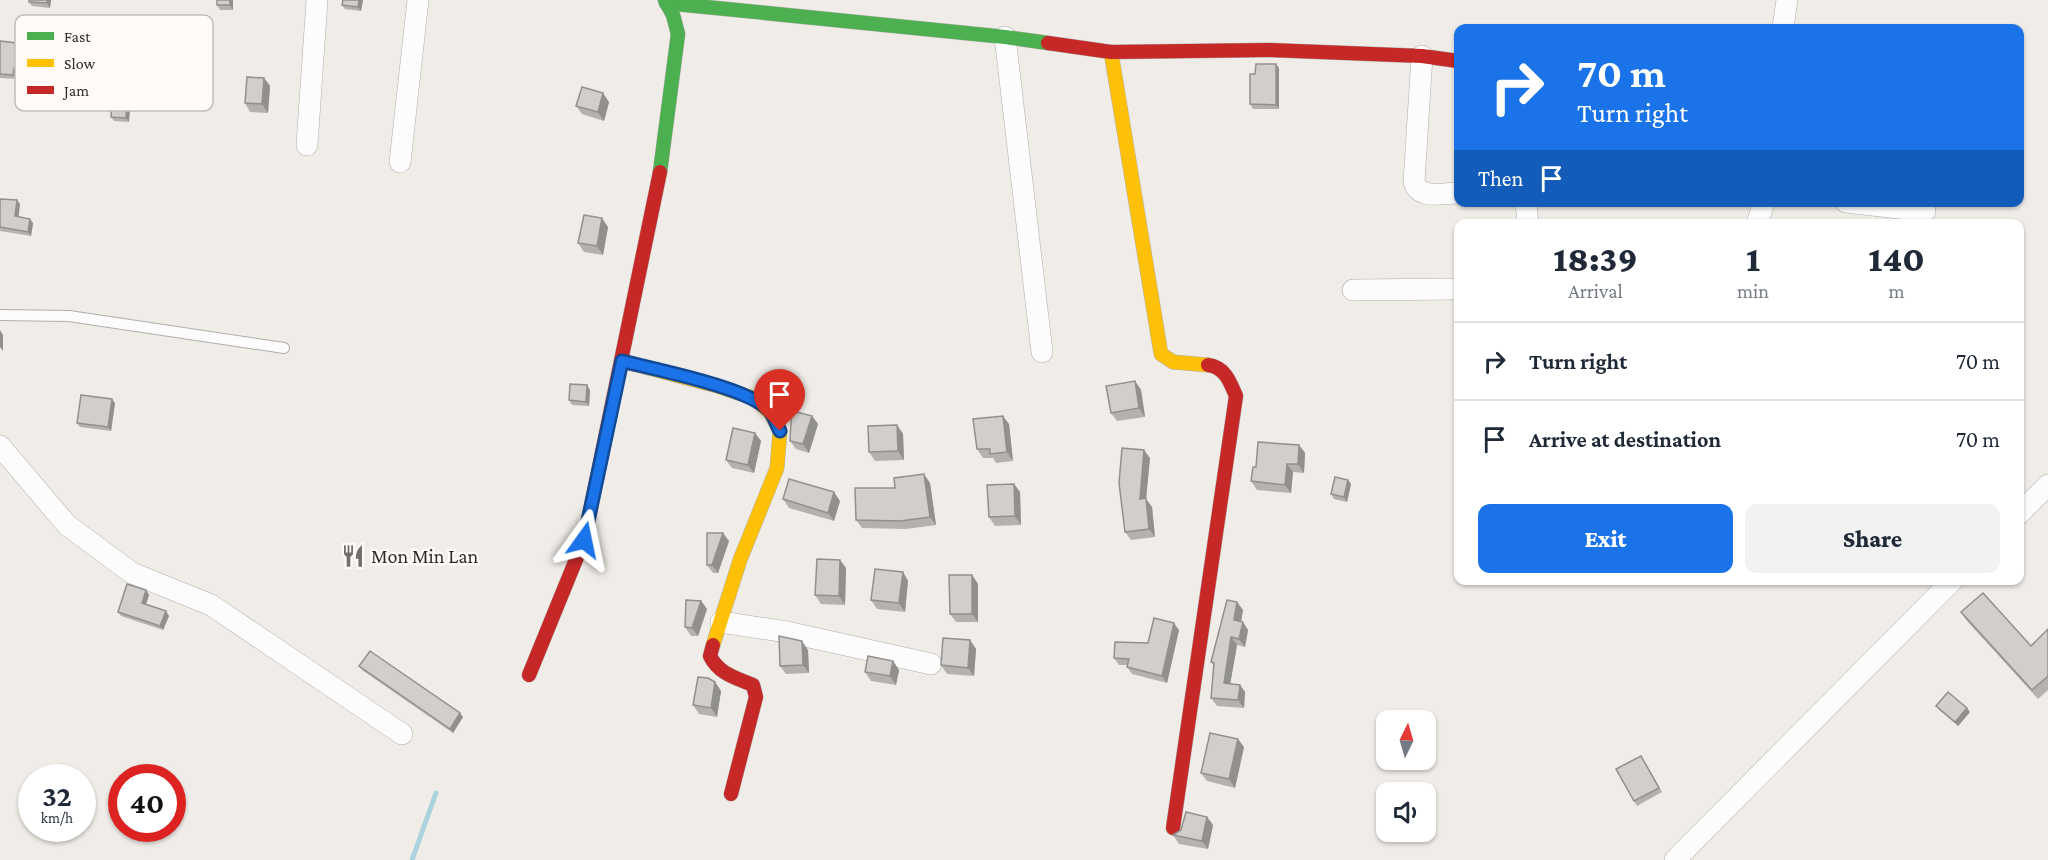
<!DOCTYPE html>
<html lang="en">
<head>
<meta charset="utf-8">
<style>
	body { margin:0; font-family:"Crimson Pro",serif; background:#f2f2f3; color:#1f2937; height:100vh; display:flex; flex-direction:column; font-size:22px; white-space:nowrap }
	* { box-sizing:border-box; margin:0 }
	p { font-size:20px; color:#747a83 }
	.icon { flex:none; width:33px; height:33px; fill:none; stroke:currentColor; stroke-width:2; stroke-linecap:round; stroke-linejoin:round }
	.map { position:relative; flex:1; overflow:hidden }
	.details { position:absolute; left:1454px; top:219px; width:570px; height:366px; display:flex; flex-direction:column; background:#fff; border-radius:12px; box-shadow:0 2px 4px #0004 }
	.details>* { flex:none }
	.top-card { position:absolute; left:1454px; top:24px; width:570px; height:183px; border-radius:12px; box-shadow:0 2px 4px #0004; background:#1a73e8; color:#fff; overflow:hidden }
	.needle { width:39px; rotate:5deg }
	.tools { position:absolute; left:1376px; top:710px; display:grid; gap:12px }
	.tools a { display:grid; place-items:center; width:60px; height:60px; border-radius:12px; background:#fff; box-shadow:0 2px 4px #0004; font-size:30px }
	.speed { position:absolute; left:18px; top:764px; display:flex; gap:12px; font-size:30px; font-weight:700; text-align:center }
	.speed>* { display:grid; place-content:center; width:78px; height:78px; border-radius:50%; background:#fff; box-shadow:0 2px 4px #0004; line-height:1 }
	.speed small { font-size:15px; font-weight:400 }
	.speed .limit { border:9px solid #d22; background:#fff; color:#111 }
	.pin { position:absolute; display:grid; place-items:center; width:51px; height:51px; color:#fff; margin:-62px -26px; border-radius:50% 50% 50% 0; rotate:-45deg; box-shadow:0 0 6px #0007 }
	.pin .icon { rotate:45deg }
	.me { position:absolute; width:66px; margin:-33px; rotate:12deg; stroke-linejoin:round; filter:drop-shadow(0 0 4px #0008) }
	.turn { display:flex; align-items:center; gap:21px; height:126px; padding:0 24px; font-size:27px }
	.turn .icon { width:78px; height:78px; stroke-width:2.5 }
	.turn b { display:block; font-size:42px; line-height:51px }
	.then { display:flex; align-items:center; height:57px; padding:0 24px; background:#0003; gap:12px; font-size:22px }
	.eta { display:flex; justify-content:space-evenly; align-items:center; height:102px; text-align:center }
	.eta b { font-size:36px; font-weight:800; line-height:42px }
	.primary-button { display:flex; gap:12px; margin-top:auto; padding:12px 24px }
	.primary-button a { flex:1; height:69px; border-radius:12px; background:#1a73e8; color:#fff; font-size:24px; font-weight:800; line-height:69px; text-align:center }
	.primary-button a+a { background:#f2f2f3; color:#1f2937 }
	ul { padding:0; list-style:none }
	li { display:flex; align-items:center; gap:18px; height:78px; padding:0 24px; border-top:2px solid #e0e1e3 }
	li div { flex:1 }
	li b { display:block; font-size:22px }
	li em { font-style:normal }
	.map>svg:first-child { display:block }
</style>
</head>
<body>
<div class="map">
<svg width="2048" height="860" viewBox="0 0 2048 860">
	<rect width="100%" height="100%" fill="#f0ede8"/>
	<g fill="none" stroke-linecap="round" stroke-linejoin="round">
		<polyline stroke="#acd3dc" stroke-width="5" points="412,860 436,793"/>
		<g stroke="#b0aeaa" stroke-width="12">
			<polyline id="lane" points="0,315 69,316 284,348"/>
		</g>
		<g stroke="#b0aeaa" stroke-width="22">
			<g id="street">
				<polyline points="1783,28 1787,0"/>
				<polyline points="1005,37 1042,352"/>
				<path d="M1422,56l-8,126c5,18 29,11 44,11"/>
				<polyline points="307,145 317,0"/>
				<polyline points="400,162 418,0"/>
				<polyline points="1526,202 1528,224"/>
				<polyline points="1846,202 1925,211"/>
				<polyline points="1757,224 1764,202"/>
				<polyline points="1353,290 1458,289"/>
				<polyline points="0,446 67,525 132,573 211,605 402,734"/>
				<polyline points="2019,514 2048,485"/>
				<polyline points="721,622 787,632 931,664"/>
				<polyline points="1675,860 1953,580"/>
			</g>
		</g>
		<g stroke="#b0aeaa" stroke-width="15">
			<g id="fast">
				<polyline points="666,3 1005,37 1048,43"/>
				<polyline points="660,172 678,34 673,15 665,0"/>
			</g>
		</g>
		<g stroke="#b0aeaa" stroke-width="15">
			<g id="slow">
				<polyline points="1111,52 1161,354 1173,362 1208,365"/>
				<polyline points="622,361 717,386 753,398 770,412 780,431 777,468 740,560 713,645"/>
			</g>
		</g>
		<g stroke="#b0aeaa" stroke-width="15">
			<g id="jam">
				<polyline points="1048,43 1111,52 1269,50 1422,56 1458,61"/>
				<path d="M713,645l-3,11c9,18 26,22 43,29l3,12 -25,97"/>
				<polyline points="529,675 584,540 660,172"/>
				<path d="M1173,828l63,-432c-6,-14 -11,-29 -28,-31"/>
			</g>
		</g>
		<use href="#lane" stroke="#fdfcfc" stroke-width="10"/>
		<use href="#street" stroke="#fdfcfc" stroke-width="21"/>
		<use href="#fast" stroke="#4caf50" stroke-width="14"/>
		<use href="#slow" stroke="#ffc107" stroke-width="14"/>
		<use href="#jam" stroke="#c62828" stroke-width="14"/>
	</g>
	<g fill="#b4b1af">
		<polygon points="51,0 50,8 32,6 29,2"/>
		<polygon points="233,0 233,10 220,10 217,5"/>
		<polygon points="363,0 361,11 345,9 342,5"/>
		<polygon points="0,41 20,47 72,52 70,79 56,79 54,75 17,72 16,79 0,78"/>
		<polygon points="1279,68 1279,109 1253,109 1250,104 1255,74"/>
		<polygon points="264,78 270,86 268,113 250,112 245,103"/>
		<polygon points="131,89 129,122 114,121 111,117"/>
		<polygon points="609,102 604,121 582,114 576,106"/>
		<polygon points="0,199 20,204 18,217 33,223 31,236 0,231"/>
		<polygon points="1673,202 1686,202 1685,205"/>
		<polygon points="608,227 603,255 584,252 578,243"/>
		<polygon points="1135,381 1141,390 1145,417 1117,421 1111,413"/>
		<polygon points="590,390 589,406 572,405 569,400"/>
		<polygon points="115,403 111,431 80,427 77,423"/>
		<polygon points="812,416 818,424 809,453 796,449 790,441"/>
		<polygon points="1009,424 1013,461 996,463 993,458 983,458 977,449"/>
		<polygon points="897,425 903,434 904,460 875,461 869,452"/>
		<polygon points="755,433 761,441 754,473 732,468 726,460"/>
		<polygon points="1299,445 1305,453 1304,473 1293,472 1291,493 1257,490 1251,481 1256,467"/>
		<polygon points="1150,458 1146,499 1152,507 1155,537 1131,540 1125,532"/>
		<polygon points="1348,480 1351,484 1347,502 1334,499 1331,494"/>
		<polygon points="930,483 936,525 906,529 862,528 856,520 895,488"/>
		<polygon points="1014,484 1020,492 1021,525 995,526 989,517"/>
		<polygon points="783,499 840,501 834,521 789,508"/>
		<polygon points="729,541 718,573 713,573 707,565"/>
		<polygon points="840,560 846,568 845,605 821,604 815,595"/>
		<polygon points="903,572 908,581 905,612 877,609 871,600"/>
		<polygon points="972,575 978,584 978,622 956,622 950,614"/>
		<polygon points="146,590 149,595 146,604 169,616 163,630 121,616 118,612"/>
		<polygon points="701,601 707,609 698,636 691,636 685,627"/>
		<polygon points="1237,602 1243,610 1241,622 1248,630 1245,647 1237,645 1230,684 1240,685 1245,692 1244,708 1217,706 1211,698 1214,666 1211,662"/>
		<polygon points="1961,612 2031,646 2048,629 2048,690 2038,699 1967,621"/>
		<polygon points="1179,630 1167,683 1132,674 1127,667 1128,665 1119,665 1114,658"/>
		<polygon points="970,640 976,649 974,676 947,674 941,665"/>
		<polygon points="808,650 809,673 786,674 780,666"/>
		<polygon points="893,661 899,670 896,685 871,681 865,672"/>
		<polygon points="359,666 463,717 453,733 362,670"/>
		<polygon points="715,682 721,691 717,717 699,714 693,705"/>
		<polygon points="1936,706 1970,712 1958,726 1939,710"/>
		<polygon points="1244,747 1235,788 1207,781 1201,773"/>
		<polygon points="1644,760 1662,792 1637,806 1634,801"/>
		<polygon points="1207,817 1213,825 1208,849 1179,844 1173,835 1181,830"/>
	</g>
	<g fill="#92908e">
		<polygon points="47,0 51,0 50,8 47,3"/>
		<polygon points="230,0 233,0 233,10 230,5"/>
		<polygon points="359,0 363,0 361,11 358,7"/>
		<polygon points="69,48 72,52 70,79 67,75"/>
		<polygon points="1276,64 1279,68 1279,109 1276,105"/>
		<polygon points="14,68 17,72 16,79 13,75"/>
		<polygon points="264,78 270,86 268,113 262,104"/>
		<polygon points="128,85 131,89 129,122 126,118"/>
		<polygon points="603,93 609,102 604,121 598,112"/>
		<polygon points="17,200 20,204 18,221 15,216"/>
		<polygon points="602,218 608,227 603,255 597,246"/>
		<polygon points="30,219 33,223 31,236 28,232"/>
		<polygon points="0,330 3,335 3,351 0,347"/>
		<polygon points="1135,381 1141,390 1145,417 1139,408"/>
		<polygon points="587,385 590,390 589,406 586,402"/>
		<polygon points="112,399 115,403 111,431 108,427"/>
		<polygon points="812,416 818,424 809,453 803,444"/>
		<polygon points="1003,416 1009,424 1013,461 1007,452"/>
		<polygon points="897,425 903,434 904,460 898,451"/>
		<polygon points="755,433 761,441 754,473 748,465"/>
		<polygon points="1299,445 1305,453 1304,473 1298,464"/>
		<polygon points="1144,450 1150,458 1146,499 1152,507 1155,537 1149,529 1140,499"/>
		<polygon points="1287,464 1293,472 1291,493 1285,485"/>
		<polygon points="924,474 930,483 936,525 930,517"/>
		<polygon points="1348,480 1351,484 1347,502 1344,497"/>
		<polygon points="1014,484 1020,492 1021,525 1015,516"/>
		<polygon points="834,492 840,501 834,521 828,513"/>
		<polygon points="723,533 729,541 718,573 712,565"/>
		<polygon points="840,560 846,568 845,605 839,596"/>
		<polygon points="903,572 908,581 905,612 899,603"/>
		<polygon points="972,575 978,584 978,622 972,614"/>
		<polygon points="146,590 149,595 145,607 142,603"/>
		<polygon points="701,601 707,609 698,636 692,628"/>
		<polygon points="1237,602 1243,610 1240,628 1234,620"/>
		<polygon points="166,611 169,616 163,630 160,626"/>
		<polygon points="1243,622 1248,630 1245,647 1239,639"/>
		<polygon points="1174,623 1179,630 1167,683 1162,676"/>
		<polygon points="1231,637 1237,645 1229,691 1224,683"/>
		<polygon points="970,640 976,649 974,676 968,668"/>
		<polygon points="802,641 808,650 809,673 803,665"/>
		<polygon points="893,661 899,670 896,685 890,676"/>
		<polygon points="715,682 721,691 717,717 711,708"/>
		<polygon points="1240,685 1245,692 1244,708 1238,700"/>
		<polygon points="1967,708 1970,712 1958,726 1955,722"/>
		<polygon points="460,713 463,717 453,733 450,729"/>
		<polygon points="1238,739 1244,747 1235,788 1229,779"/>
		<polygon points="1207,817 1213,825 1208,849 1202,841"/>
	</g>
	<g fill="#d1cecb" stroke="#92908e" stroke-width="1.5">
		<polygon points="29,0 47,0 47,3 29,2"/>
		<rect x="217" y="0" width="13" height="5"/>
		<polygon points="343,0 359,0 358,7 342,5"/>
		<polygon points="0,41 17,43 16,47 55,50 55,46 69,48 67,75 53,74 53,71 14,68 13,75 0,74"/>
		<polygon points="1256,64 1276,64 1276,105 1250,104 1250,74 1255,74"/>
		<polygon points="247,77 264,78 262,104 245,103"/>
		<polygon points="113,84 128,85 126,118 111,117"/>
		<polygon points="582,87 603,93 598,112 576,106"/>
		<polygon points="0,199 17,200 15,216 30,219 28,232 0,227"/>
		<polygon points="584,215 602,218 597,246 578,243"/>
		<polygon points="1135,381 1139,408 1111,413 1106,386"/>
		<polygon points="570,384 587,385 586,402 569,400"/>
		<polygon points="81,395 112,399 108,427 77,423"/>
		<polygon points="793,411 812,416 803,444 790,441 791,420"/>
		<polygon points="1003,416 1007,452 990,454 990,449 977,449 973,419"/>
		<polygon points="897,425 898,451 869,452 868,426"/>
		<polygon points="733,428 755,433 748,465 726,460"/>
		<polygon points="1258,442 1299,445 1298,464 1287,464 1285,485 1251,481 1253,467 1256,467"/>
		<polygon points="1122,448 1144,450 1140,499 1146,498 1149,529 1125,532 1119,483"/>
		<polygon points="924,474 930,517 900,521 856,520 855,488 895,488 894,478"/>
		<polygon points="1335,477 1348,480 1344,497 1331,494"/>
		<polygon points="789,479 834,492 828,513 783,499"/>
		<polygon points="1014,484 1015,516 989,517 987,485"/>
		<polygon points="707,533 723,533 712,565 707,565"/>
		<polygon points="817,559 840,560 839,596 815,595"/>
		<polygon points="875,569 903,572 899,603 871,600"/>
		<polygon points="949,575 972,575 972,614 950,614"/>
		<polygon points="127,584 146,590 142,603 166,611 160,626 118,612"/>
		<polygon points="1983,593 2031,646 2048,629 2048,676 2032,690 1961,612"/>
		<polygon points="686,600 701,601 692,628 685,627"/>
		<polygon points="1227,600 1237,602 1234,620 1243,622 1239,639 1231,637 1224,683 1240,685 1238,700 1211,698 1214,663 1211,662"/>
		<polygon points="1154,618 1174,623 1162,676 1127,667 1129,659 1114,658 1115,642 1148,643"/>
		<polygon points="779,636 802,641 803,665 780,666"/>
		<polygon points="943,638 970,640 968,668 941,665"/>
		<polygon points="370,651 460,713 450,729 359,666"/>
		<polygon points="868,656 893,661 890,676 865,672"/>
		<polygon points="698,677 708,678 715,682 711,708 693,705"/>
		<polygon points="1948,692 1967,708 1955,722 1936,706"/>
		<polygon points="1210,733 1238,739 1229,779 1201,773"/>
		<polygon points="1641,756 1659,788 1634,801 1616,769"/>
		<polygon points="1186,812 1207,817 1202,841 1173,835 1181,830"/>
	</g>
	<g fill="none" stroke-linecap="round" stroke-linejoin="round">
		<g stroke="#114b97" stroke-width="15">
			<path id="route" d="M584,540l38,-179c34,9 124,26 147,49 5,5 7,14 11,21"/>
		</g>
		<use href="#route" stroke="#1a73e8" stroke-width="10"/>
	</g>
	<defs>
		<g id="restaurant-bare" transform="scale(1.8)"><path d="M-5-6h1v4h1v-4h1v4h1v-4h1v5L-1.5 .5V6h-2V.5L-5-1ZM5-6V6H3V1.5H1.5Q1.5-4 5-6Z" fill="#72706c" stroke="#fffcf8" stroke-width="2.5" paint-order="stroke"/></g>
	</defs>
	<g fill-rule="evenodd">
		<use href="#restaurant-bare" x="353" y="556"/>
	</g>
	<g text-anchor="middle" stroke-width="5" stroke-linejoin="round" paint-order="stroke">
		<g font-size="20" fill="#2e2c29" stroke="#fffcf8" text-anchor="start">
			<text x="371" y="563">Mon Min Lan</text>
		</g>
	</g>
	<rect x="15" y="15" width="198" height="96" rx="9" fill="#fffcf8" stroke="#c0beba" stroke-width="1.5"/>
	<rect x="27" y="32" width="27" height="8" fill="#4caf50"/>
	<rect x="27" y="59" width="27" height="8" fill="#ffc107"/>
	<rect x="27" y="86" width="27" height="8" fill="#c62828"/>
	<g font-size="16" fill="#2e2c29">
		<text x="64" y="42">Fast</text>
		<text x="64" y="69">Slow</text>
		<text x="64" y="96">Jam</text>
	</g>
</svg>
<div class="tools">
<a><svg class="needle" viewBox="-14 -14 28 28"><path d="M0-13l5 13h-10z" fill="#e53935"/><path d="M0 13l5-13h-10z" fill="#747a83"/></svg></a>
<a><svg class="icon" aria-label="sound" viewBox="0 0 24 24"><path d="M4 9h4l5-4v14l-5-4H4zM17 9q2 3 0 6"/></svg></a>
</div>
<div class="speed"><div>32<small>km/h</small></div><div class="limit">40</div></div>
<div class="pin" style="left:780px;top:431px;background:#d93025"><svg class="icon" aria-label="arrive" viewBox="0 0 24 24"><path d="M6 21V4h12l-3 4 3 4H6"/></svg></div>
<svg class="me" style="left:584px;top:540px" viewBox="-20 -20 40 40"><path d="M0-17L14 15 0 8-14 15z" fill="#1a73e8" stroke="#fff" stroke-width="4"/></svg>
<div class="top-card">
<div class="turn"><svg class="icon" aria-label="right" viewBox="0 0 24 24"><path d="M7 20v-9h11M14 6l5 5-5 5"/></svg><div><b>70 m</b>Turn right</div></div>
<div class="then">Then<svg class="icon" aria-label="arrive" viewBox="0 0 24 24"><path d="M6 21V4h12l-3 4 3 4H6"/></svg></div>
</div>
<section class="details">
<div class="eta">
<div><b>18:39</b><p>Arrival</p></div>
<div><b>1</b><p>min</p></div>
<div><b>140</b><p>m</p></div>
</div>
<ul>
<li><svg class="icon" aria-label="right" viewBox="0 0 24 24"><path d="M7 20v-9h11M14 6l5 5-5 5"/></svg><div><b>Turn right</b></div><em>70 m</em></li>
<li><svg class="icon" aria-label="arrive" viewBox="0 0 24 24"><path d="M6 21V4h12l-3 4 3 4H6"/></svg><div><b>Arrive at destination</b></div><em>70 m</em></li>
</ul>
<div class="primary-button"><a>Exit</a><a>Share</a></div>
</section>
</div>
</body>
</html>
